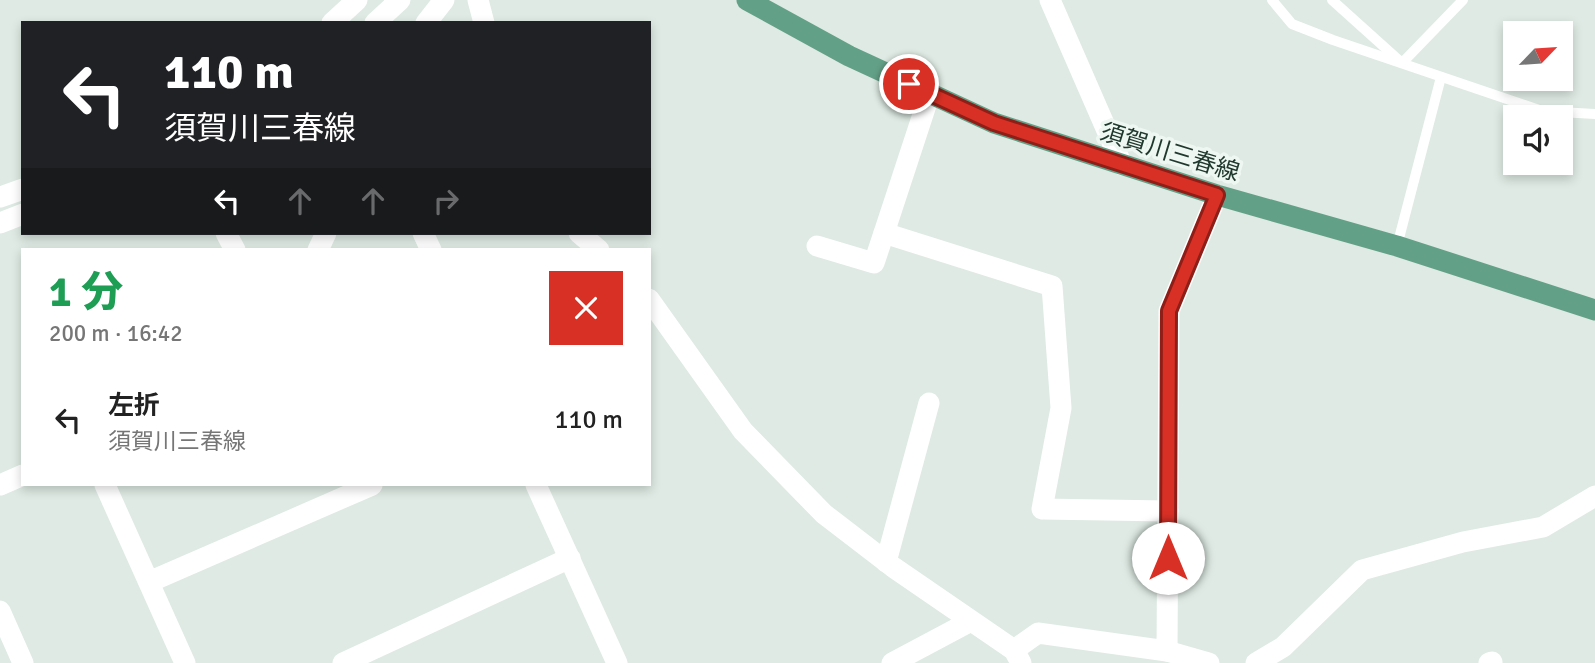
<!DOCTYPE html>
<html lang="ja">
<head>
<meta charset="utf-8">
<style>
	body { margin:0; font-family:Signika,"Noto Sans JP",sans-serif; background:#f2f2f2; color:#222; height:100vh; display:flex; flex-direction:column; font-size:26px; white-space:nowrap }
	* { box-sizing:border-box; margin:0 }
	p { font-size:23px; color:#767676 }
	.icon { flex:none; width:38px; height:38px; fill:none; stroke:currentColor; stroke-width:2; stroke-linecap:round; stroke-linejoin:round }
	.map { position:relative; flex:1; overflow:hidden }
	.sheet { position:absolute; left:21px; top:248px; width:630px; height:238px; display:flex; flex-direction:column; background:#fff; border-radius:0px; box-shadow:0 4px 10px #0003 }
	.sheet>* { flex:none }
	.hud { position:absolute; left:21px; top:21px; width:630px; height:214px; border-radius:0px; box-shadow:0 4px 10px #0003; background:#202124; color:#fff; overflow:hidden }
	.needle { width:46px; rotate:65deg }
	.controls { position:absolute; left:1503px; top:21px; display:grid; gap:14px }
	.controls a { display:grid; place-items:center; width:70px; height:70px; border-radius:0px; background:#fff; box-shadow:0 4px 10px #0003; font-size:35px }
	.pin { position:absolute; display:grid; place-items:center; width:60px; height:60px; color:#fff; margin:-30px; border:4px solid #fff; border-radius:50%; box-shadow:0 2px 7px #0007 }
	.me { position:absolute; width:77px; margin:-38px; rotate:0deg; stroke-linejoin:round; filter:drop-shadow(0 0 5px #0008) }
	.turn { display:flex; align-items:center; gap:24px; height:147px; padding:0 28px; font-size:32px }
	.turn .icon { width:91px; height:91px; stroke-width:2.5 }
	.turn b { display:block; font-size:49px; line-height:60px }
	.lanes { display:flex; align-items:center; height:66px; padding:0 28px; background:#0003; justify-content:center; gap:35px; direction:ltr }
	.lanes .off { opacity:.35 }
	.round { display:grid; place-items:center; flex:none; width:74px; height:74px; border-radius:0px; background:#f2f2f2 }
	.summary { display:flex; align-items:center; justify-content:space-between; height:119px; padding:0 28px }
	h1 { font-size:42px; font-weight:800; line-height:52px; color:#1e9e55 }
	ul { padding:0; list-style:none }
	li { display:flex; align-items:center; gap:21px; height:105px; padding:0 28px }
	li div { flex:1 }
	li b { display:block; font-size:26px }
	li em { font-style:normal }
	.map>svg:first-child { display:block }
</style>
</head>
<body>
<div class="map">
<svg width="1595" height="663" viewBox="0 0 1595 663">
	<rect width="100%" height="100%" fill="#deeae3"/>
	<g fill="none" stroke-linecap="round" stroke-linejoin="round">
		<g stroke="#fff" stroke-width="10">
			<polyline points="1272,0 1292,24 1333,40 1542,111 1595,114"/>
			<polyline points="1332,0 1402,63 1463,0"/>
			<polyline points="1397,246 1441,77"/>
		</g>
		<g stroke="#fff" stroke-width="21">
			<polyline points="478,0 484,23"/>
			<polyline points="1050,0 1122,165"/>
			<polyline points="426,23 444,0"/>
			<polyline points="930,93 884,233 1052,286 1061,408 1042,509 1168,511"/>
			<polyline points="226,233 235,250"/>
			<polyline points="423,233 431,250"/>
			<polyline points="579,233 599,250"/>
			<polyline points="817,246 874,263 884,233"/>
			<polyline points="318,250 326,233"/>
			<polyline points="649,299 743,431 824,514 893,567 1014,650 1021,663"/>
			<polyline points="0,485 23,475"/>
			<polyline points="105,485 185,663"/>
			<polyline points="536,485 617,663"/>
			<polyline points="886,562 929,403"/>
			<polyline points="149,582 372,485"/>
			<polyline points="0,611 23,663"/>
			<polyline points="1014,650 1038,633 1167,651 1169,311 1217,195"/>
			<polyline points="1167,651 1209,663"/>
			<polyline points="343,663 570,558"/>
			<polyline points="892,663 971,621"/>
			<polyline points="1256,663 1283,647 1362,570 1463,542 1543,527 1595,496"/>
			<polyline points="1489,663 1492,662"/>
		</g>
		<g stroke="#fff" stroke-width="21">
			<polyline points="332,23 357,0"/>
			<polyline points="375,23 400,0"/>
			<polyline points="0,197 23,189"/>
			<polyline points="0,223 23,214"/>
		</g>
		<polyline stroke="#63a088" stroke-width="21" points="747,0 849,56 994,123 1217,195 1397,246 1595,310"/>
	</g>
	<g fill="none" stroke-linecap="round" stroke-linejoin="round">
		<g stroke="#8d1f18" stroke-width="18">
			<polyline id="route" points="909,84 994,123 1217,195 1169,311 1168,558"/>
		</g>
		<use href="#route" stroke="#d93025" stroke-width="12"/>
	</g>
	<g text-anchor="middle" stroke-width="7" stroke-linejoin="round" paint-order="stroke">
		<g font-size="24" fill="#20392f" stroke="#eff7f2">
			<text transform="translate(1170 152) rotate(17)" y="8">須賀川三春線</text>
		</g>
	</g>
</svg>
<div class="controls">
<a><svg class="needle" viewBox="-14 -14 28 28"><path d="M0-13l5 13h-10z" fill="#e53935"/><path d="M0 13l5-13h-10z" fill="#767676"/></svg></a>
<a><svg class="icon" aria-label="sound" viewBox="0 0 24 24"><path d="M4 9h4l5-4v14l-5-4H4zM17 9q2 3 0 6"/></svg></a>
</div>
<div class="pin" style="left:909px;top:84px;background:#d93025"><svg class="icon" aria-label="arrive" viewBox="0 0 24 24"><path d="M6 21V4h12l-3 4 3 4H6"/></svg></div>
<svg class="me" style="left:1168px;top:558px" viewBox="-20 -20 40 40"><circle r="19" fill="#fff"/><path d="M0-13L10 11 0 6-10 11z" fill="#d93025"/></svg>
<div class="hud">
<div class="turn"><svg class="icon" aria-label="left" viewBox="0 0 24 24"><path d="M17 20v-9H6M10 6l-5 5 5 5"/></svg><div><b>110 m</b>須賀川三春線</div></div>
<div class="lanes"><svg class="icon" aria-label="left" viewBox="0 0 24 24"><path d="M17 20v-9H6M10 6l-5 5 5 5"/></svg><svg class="icon off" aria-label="ahead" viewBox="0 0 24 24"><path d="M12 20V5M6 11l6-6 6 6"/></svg><svg class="icon off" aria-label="ahead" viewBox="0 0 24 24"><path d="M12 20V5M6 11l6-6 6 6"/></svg><svg class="icon off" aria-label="right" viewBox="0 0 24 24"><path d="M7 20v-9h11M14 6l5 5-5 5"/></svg></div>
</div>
<section class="sheet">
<div class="summary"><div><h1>1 分</h1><p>200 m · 16:42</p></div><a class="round" style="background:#d93025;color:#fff"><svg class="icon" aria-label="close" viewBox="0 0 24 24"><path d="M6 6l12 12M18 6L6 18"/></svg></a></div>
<ul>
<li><svg class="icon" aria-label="left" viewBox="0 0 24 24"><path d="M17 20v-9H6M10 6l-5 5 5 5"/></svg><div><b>左折</b><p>須賀川三春線</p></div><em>110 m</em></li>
</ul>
</section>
</div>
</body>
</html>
